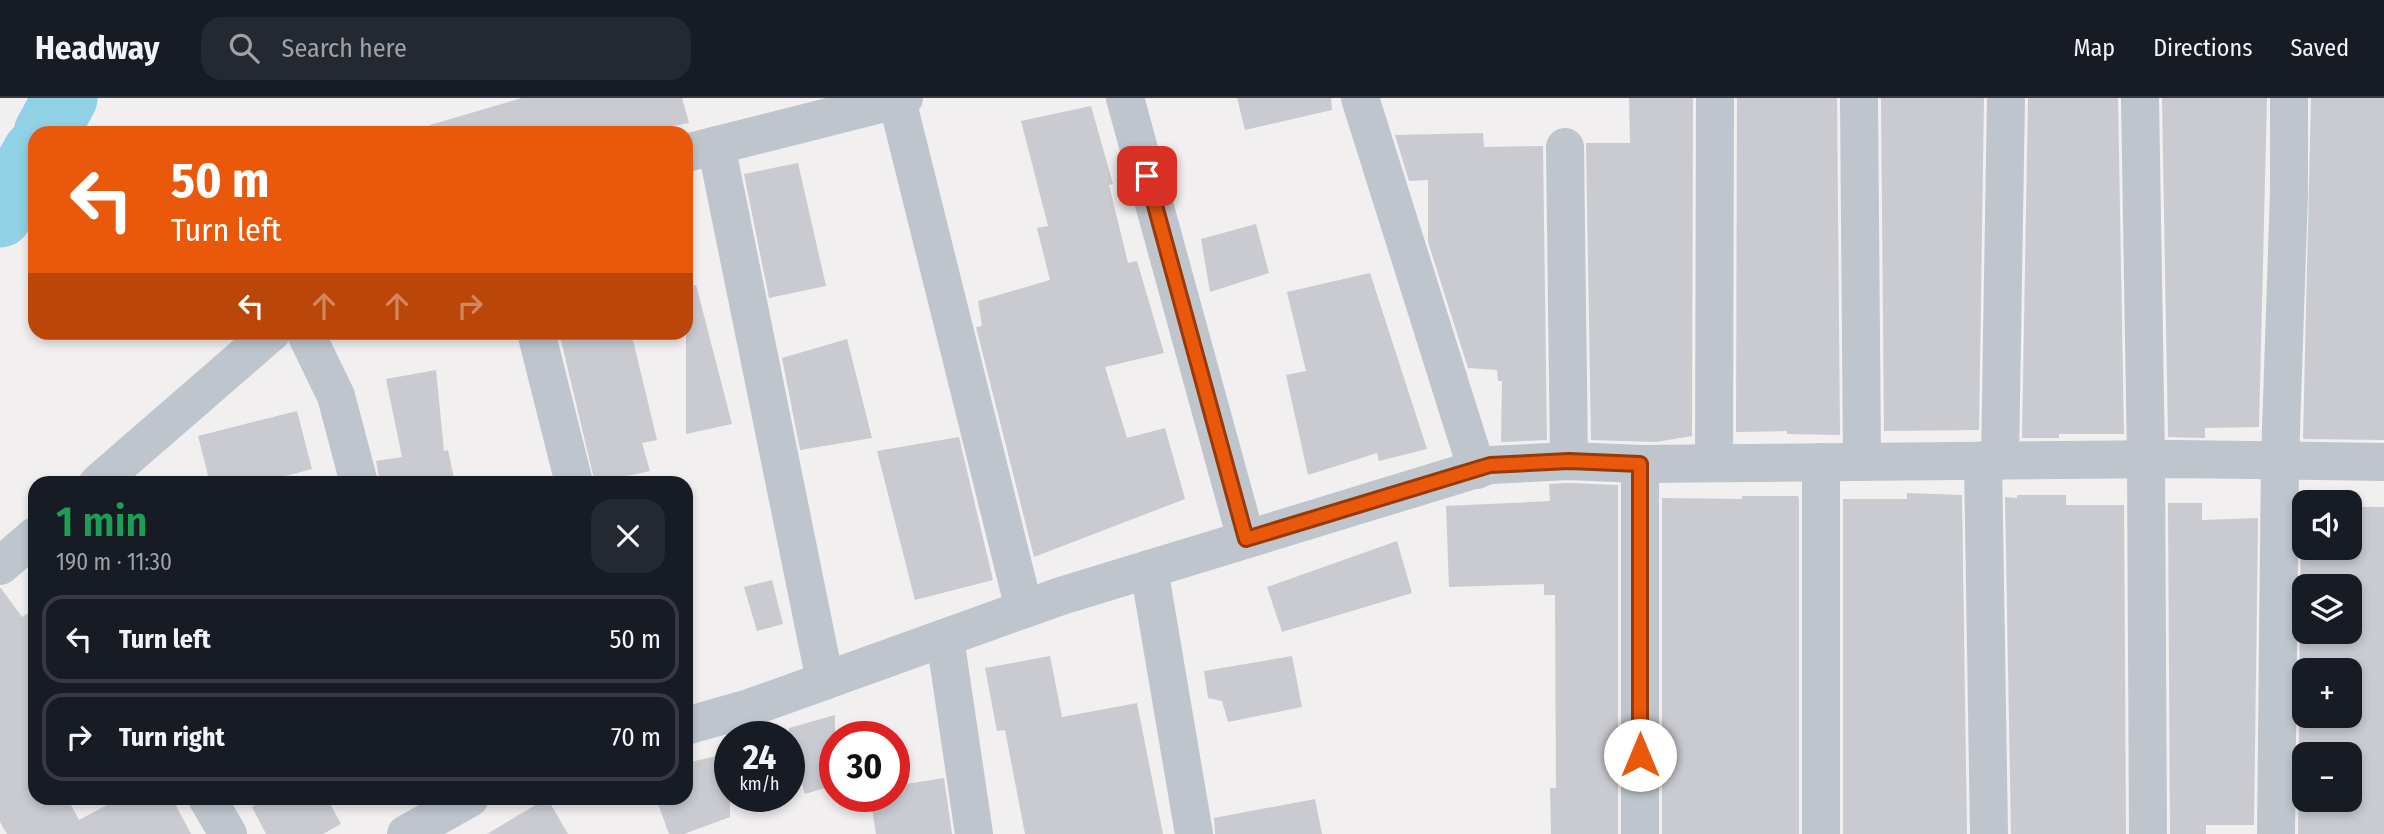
<!DOCTYPE html>
<html lang="en">
<head>
<meta charset="utf-8">
<style>
	body { margin:0; font-family:"Fira Sans Condensed",sans-serif; background:#242831; color:#f1f3f6; height:100vh; display:flex; flex-direction:column; font-size:26px; white-space:nowrap }
	* { box-sizing:border-box; margin:0 }
	p { font-size:23px; color:#9ea1a6 }
	.icon { flex:none; width:38px; height:38px; fill:none; stroke:currentColor; stroke-width:2; stroke-linecap:round; stroke-linejoin:round }
	.map { position:relative; flex:1; overflow:hidden }
	.details { position:absolute; left:28px; top:378px; width:665px; height:329px; display:flex; flex-direction:column; background:#171b24; border-radius:21px; box-shadow:0 4px 10px #0003 }
	.details>* { flex:none }
	.top-card { position:absolute; left:28px; top:28px; width:665px; height:214px; border-radius:21px; box-shadow:0 4px 10px #0003; background:#ea580c; color:#fff; overflow:hidden }
	.controls { position:absolute; left:2292px; top:392px; display:grid; gap:14px }
	.controls a { display:grid; place-items:center; width:70px; height:70px; border-radius:14px; background:#171b24; box-shadow:0 4px 10px #0003; font-size:35px }
	.speed { position:absolute; left:714px; top:623px; display:flex; gap:14px; font-size:35px; font-weight:700; text-align:center }
	.speed>* { display:grid; place-content:center; width:91px; height:91px; border-radius:50%; background:#171b24; box-shadow:0 4px 10px #0003; line-height:1 }
	.speed small { font-size:18px; font-weight:400 }
	.speed .limit { border:10px solid #d22; background:#fff; color:#111 }
	.pin { position:absolute; display:grid; place-items:center; width:60px; height:60px; color:#fff; margin:-30px; border-radius:14px; box-shadow:0 4px 10px #0006 }
	.me { position:absolute; width:77px; margin:-38px; rotate:0deg; stroke-linejoin:round; filter:drop-shadow(0 0 5px #0008) }
	.turn { display:flex; align-items:center; gap:24px; height:147px; padding:0 28px; font-size:32px }
	.turn .icon { width:91px; height:91px; stroke-width:2.5 }
	.turn b { display:block; font-size:49px; line-height:60px }
	.lanes { display:flex; align-items:center; height:66px; padding:0 28px; background:#0003; justify-content:center; gap:35px; direction:ltr }
	.lanes .off { opacity:.35 }
	.round { display:grid; place-items:center; flex:none; width:74px; height:74px; border-radius:21px; background:#242831 }
	.summary { display:flex; align-items:center; justify-content:space-between; height:119px; padding:0 28px }
	h1 { font-size:42px; font-weight:600; line-height:52px; color:#1e9e55 }
	ul { padding:0; list-style:none }
	li { display:flex; align-items:center; gap:21px; height:88px; margin:0 14px 10px; padding:0 14px; border:4px solid #363941; border-radius:21px }
	li div { flex:1 }
	li b { display:block; font-size:26px }
	li em { font-style:normal }
	header { display:flex; align-items:center; gap:42px; box-sizing:border-box; height:98px; padding:0 35px; background:#171b24; border-bottom:2px solid #363941 }
	header strong { font-size:33px }
	nav { display:flex; gap:38px; margin-inline-start:auto; font-size:24px }
	.search { width:490px; height:63px; background:#242831; display:flex; align-items:center; gap:18px; box-sizing:border-box; padding:0 24px; border-radius:21px; color:#9ea1a6; font-size:26px }
	.map>svg:first-child { display:block }
</style>
</head>
<body>
<header>
<strong>Headway</strong>
<div class="search"><svg class="icon" aria-label="search" viewBox="0 0 24 24"><circle cx="10" cy="10" r="6"/><path d="M15 15l6 6"/></svg>Search here</div>
<nav><a>Map</a><a>Directions</a><a>Saved</a></nav>
</header>
<div class="map">
<svg width="2384" height="736" viewBox="0 0 2384 736">
	<rect width="100%" height="100%" fill="#f1efef"/>
	<g fill="none" stroke-linecap="round" stroke-linejoin="round">
		<g stroke="#91d1e5" stroke-width="65">
			<polyline points="46,35 65,0"/>
			<polyline points="0,117 35,54"/>
		</g>
	</g>
	<g fill="#c9cbd1" fill-rule="evenodd">
		<polygon points="522,0 682,0 689,25 637,35 431,35 430,27"/>
		<polygon points="1237,0 1331,0 1332,12 1245,32"/>
		<polygon points="1629,0 1693,0 1692,338 1656,344 1591,342 1586,45 1630,45"/>
		<polygon points="1737,0 1837,0 1840,337 1787,336 1787,333 1736,334"/>
		<polygon points="1881,0 1984,0 1979,332 1884,333"/>
		<polygon points="2028,0 2118,0 2124,336 2059,336 2059,340 2022,340"/>
		<polygon points="2162,0 2267,0 2259,329 2205,330 2205,340 2168,339"/>
		<polygon points="2311,0 2384,0 2384,342 2303,341"/>
		<polygon points="1091,8 1113,86 1109,87 1128,165 1137,163 1164,255 1105,269 1127,340 1165,330 1185,401 1034,459 976,229 982,228 978,203 1050,182 1037,130 1048,128 1021,23"/>
		<polygon points="1483,35 1484,49 1543,48 1547,342 1501,344 1502,283 1498,283 1497,272 1468,270 1428,144 1428,82 1409,83 1395,37"/>
		<polygon points="798,65 826,188 769,200 744,76"/>
		<polygon points="1256,126 1269,175 1210,194 1201,141"/>
		<polygon points="1370,175 1427,351 1379,363 1377,355 1308,377 1286,277 1306,273 1287,194"/>
		<polygon points="696,187 732,326 686,336 686,188"/>
		<polygon points="559,234 631,234 657,342 642,345 650,373 595,385"/>
		<polygon points="847,241 872,340 800,352 782,260"/>
		<polygon points="436,272 444,353 448,352 455,385 380,385 376,363 402,359 386,281"/>
		<polygon points="297,313 312,371 259,385 210,385 198,338"/>
		<polygon points="959,339 993,482 915,502 877,353"/>
		<polygon points="1569,385 1618,387 1618,736 1551,736 1550,690 1556,690 1555,497 1544,497 1544,486 1449,489 1446,408 1550,403 1549,386"/>
		<polygon points="1907,395 1962,397 1967,736 1843,736 1843,401 1907,401"/>
		<polygon points="2017,397 2066,397 2066,407 2124,407 2126,736 2011,736 2005,399 2017,400"/>
		<polygon points="1742,398 1798,398 1799,401 1799,736 1662,736 1662,400 1742,401"/>
		<polygon points="2168,405 2202,405 2202,422 2258,420 2254,727 2206,727 2206,736 2170,736"/>
		<path d="M2350,409h34v327h-86l3,-326h4v40h45zM2305,488h45v46h-45zM2305,572h45v46h-45zM2305,656h45v46h-45z"/>
		<polygon points="1397,443 1412,495 1282,534 1267,489"/>
		<polygon points="772,482 783,526 757,533 744,489"/>
		<polygon points="0,489 22,519 35,511 35,700 67,700 79,722 120,700 172,700 191,736 7,736 0,724"/>
		<polygon points="1050,558 1062,619 1137,605 1163,736 1025,736 1005,632 997,633 985,570"/>
		<polygon points="1292,558 1302,609 1228,624 1222,603 1208,600 1204,573"/>
		<polygon points="835,617 835,687 805,696 789,643 789,630"/>
		<polygon points="730,655 730,719 684,736 669,736 656,700 686,700 686,665"/>
		<polygon points="944,680 952,736 876,736 870,698 894,698 894,688"/>
		<polygon points="268,700 327,700 341,726 323,736 266,736 252,709"/>
		<polygon points="547,700 568,736 487,736"/>
		<polygon points="1315,701 1322,736 1215,736 1214,720"/>
	</g>
	<g fill="none" stroke-linecap="round" stroke-linejoin="round">
		<g stroke="#bec5cd" stroke-width="38">
			<polyline points="1125,0 1246,441"/>
			<polyline points="1360,0 1477,372"/>
			<polyline points="1859,0 1862,364"/>
			<polyline points="2140,0 2146,361 2148,736"/>
			<polyline points="897,2 1024,511"/>
			<polyline points="716,47 825,583"/>
			<polyline points="1565,49 1569,363"/>
			<polyline points="686,55 904,0"/>
			<polyline points="305,234 336,298 359,385"/>
			<polyline points="536,234 574,385"/>
			<polyline points="1983,362 1989,736"/>
			<polyline points="2000,362 2006,0"/>
			<polyline points="1821,364 1821,736"/>
			<polyline points="1714,365 1715,0"/>
			<polyline points="1640,366 1640,736"/>
			<polyline points="98,385 272,234"/>
			<polyline points="0,468 35,438"/>
			<polyline points="1149,471 1194,736"/>
			<polyline points="945,540 974,736"/>
			<polyline points="686,628 749,610 1061,498 1490,367 1569,363 1640,366 2175,361 2384,364"/>
			<polyline points="207,700 228,736"/>
			<polyline points="406,736 470,700"/>
			<polyline points="2276,736 2280,362 2289,94 2289,0"/>
		</g>
	</g>
	<g fill="none" stroke-linecap="round" stroke-linejoin="round">
		<g stroke="#983908" stroke-width="18">
			<polyline id="route" points="1147,78 1246,441 1490,367 1569,363 1640,366 1640,657"/>
		</g>
		<use href="#route" stroke="#ea580c" stroke-width="12"/>
	</g>
</svg>
<div class="controls">
<a><svg class="icon" aria-label="sound" viewBox="0 0 24 24"><path d="M4 9h4l5-4v14l-5-4H4zM17 9q2 3 0 6"/></svg></a>
<a><svg class="icon" aria-label="layers" viewBox="0 0 24 24"><path d="M12 4l9 5-9 5-9-5zM3 14l9 5 9-5"/></svg></a>
<a>+</a>
<a>−</a>
</div>
<div class="speed"><div>24<small>km/h</small></div><div class="limit">30</div></div>
<div class="pin" style="left:1147px;top:78px;background:#d93025"><svg class="icon" aria-label="arrive" viewBox="0 0 24 24"><path d="M6 21V4h12l-3 4 3 4H6"/></svg></div>
<svg class="me" style="left:1640px;top:657px" viewBox="-20 -20 40 40"><circle r="19" fill="#fff"/><path d="M0-13L10 11 0 6-10 11z" fill="#ea580c"/></svg>
<div class="top-card">
<div class="turn"><svg class="icon" aria-label="left" viewBox="0 0 24 24"><path d="M17 20v-9H6M10 6l-5 5 5 5"/></svg><div><b>50 m</b>Turn left</div></div>
<div class="lanes"><svg class="icon" aria-label="left" viewBox="0 0 24 24"><path d="M17 20v-9H6M10 6l-5 5 5 5"/></svg><svg class="icon off" aria-label="ahead" viewBox="0 0 24 24"><path d="M12 20V5M6 11l6-6 6 6"/></svg><svg class="icon off" aria-label="ahead" viewBox="0 0 24 24"><path d="M12 20V5M6 11l6-6 6 6"/></svg><svg class="icon off" aria-label="right" viewBox="0 0 24 24"><path d="M7 20v-9h11M14 6l5 5-5 5"/></svg></div>
</div>
<section class="details">
<div class="summary"><div><h1>1 min</h1><p>190 m · 11:30</p></div><a class="round"><svg class="icon" aria-label="close" viewBox="0 0 24 24"><path d="M6 6l12 12M18 6L6 18"/></svg></a></div>
<ul>
<li><svg class="icon" aria-label="left" viewBox="0 0 24 24"><path d="M17 20v-9H6M10 6l-5 5 5 5"/></svg><div><b>Turn left</b></div><em>50 m</em></li>
<li><svg class="icon" aria-label="right" viewBox="0 0 24 24"><path d="M7 20v-9h11M14 6l5 5-5 5"/></svg><div><b>Turn right</b></div><em>70 m</em></li>
</ul>
</section>
</div>
</body>
</html>
